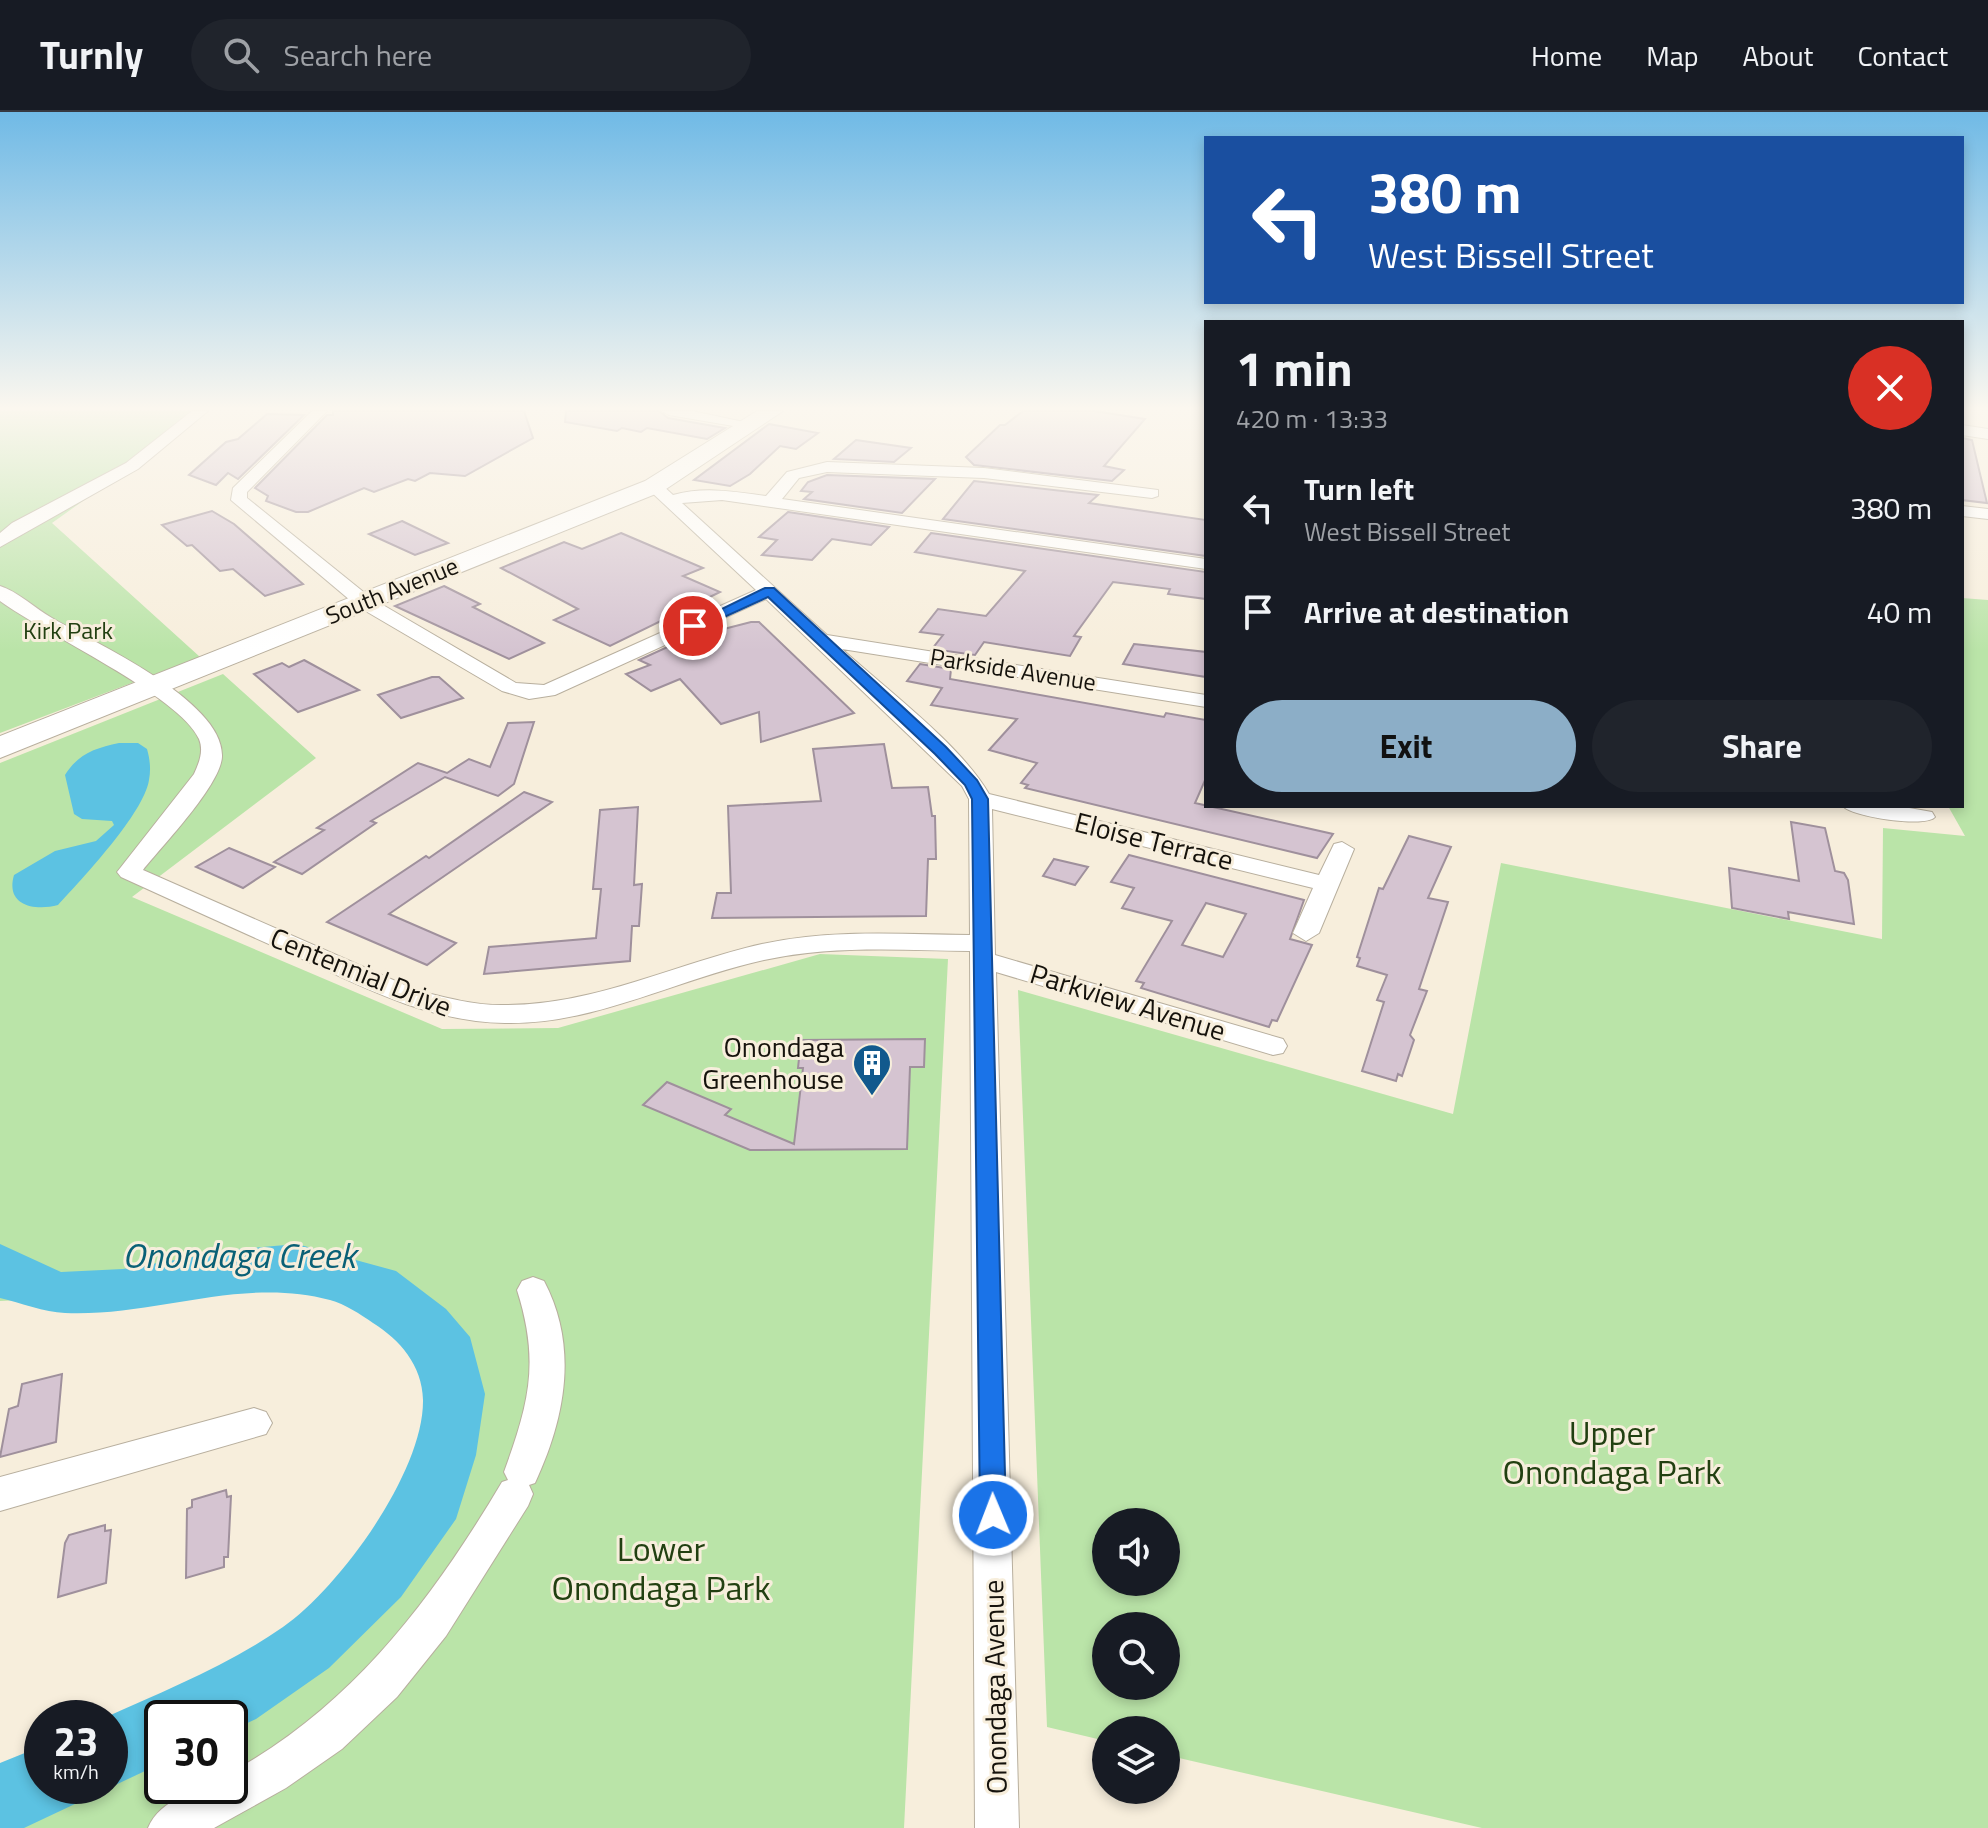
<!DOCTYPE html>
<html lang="en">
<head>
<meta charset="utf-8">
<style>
	body { margin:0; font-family:"Titillium Web",sans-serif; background:#20242c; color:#f1f3f6; height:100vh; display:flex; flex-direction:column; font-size:30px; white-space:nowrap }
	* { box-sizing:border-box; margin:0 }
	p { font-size:26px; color:#9ea1a6 }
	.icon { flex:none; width:44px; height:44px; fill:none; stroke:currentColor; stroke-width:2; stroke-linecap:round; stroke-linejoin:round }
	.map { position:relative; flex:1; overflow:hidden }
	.details { position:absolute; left:1204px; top:208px; width:760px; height:488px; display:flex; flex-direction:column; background:#171b24; border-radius:0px; box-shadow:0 4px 12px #0003 }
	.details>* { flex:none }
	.banner { position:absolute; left:1204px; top:24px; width:760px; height:168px; border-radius:0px; box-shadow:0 4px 12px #0003; background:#1a4fa0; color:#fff; overflow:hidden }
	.buttons { position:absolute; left:1092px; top:1396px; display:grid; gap:16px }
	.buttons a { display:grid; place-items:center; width:88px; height:88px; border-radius:50%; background:#171b24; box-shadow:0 4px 12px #0003; font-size:40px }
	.speed { position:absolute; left:24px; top:1588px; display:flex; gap:16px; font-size:40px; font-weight:700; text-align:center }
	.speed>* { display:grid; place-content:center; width:104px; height:104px; border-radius:50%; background:#171b24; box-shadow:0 4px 12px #0003; line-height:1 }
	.speed small { font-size:20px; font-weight:400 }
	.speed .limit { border:4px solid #111; border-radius:12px; background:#fff; color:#111 }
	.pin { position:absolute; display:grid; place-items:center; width:68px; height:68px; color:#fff; margin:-34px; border:4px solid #fff; border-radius:50%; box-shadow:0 2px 8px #0007 }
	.me { position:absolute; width:88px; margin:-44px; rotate:359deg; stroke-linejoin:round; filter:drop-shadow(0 0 6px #0008) }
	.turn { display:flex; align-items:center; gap:28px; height:168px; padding:0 32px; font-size:36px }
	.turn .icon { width:104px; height:104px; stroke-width:2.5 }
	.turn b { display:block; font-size:56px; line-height:68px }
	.round { display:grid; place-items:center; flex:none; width:84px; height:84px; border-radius:42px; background:#20242c }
	.head { display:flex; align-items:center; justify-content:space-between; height:136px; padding:0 32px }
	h1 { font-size:48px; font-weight:700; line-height:60px }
	.button { display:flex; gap:16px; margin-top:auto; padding:16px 32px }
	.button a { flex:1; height:92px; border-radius:48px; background:#8caec7; color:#111; font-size:32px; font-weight:700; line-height:92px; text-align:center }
	.button a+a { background:#20242c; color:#f1f3f6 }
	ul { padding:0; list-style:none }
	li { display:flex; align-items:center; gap:24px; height:104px; padding:0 32px }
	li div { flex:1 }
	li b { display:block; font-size:30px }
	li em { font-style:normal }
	header { display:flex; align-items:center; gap:48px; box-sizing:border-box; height:112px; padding:0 40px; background:#171b24; border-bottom:2px solid #363941 }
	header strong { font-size:38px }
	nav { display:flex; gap:44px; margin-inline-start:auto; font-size:28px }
	.search { width:560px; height:72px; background:#20242c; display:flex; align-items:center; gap:20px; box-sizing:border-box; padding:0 28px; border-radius:44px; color:#9ea1a6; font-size:30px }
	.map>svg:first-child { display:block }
</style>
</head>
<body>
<header>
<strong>Turnly</strong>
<div class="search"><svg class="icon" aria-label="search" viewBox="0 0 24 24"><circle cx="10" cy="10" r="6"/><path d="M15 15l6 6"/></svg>Search here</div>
<nav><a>Home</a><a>Map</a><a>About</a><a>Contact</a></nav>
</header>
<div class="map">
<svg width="1988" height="1716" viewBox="0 0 1988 1716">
	<rect width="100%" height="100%" fill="#f7eedc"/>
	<g fill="#bae4a8" fill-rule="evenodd">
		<polygon points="0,299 209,299 52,411 200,545 0,621"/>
		<path d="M1962,486l26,2v1228h-506l-316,-73v-25h-60v11l-59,-14 -29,-737 435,124 48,-251 381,76 1,-111 82,8 -17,-30h14zM1166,1410v60h-60v-60zM1166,1514v60h-60v-60z"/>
		<polygon points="223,562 316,646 132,785 442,917 558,916 820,842 948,847 904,1716 0,1716 0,1694 42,1674 110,1674 162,1607 162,1674 230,1674 230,1606 406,1424 435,1300 380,1170 0,1189 0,651"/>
	</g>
	<g fill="#5cc2e2">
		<path d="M119,631h19l9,6c3,10 4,21 2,31 -5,33 -67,99 -91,125 -23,6 -53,1 -44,-30l41,-24 41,-10 18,-16 -2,-4 -30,-2 -8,-5 -9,-39c13,-21 30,-27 54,-32z"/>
		<path d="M0,1132l61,28 62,-3 115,-20 59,-5 99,27 50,38 24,28 15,57 -9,61 -20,64 -55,78 -72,71 -73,51 -26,12v-13h-68v45l-138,65h-24v-65l42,-17v40h68v-68h-6c60,-27 125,-53 179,-91 56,-39 141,-155 140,-227 -1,-35 -23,-60 -50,-77 -13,-9 -28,-19 -43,-23 -88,-24 -176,17 -265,13 -21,-1 -44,-10 -65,-15z"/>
	</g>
	<g fill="#d5c4d1" stroke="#9f909c" stroke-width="2" fill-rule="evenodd">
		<polygon points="333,299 524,299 533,326 465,364 430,361 415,369 408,367 374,380 364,376 308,400 296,400 266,389 268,384 255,376 327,303 333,303"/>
		<polygon points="566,299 659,299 668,306 725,316 707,327 647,316 641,320 622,316 617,319 565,310"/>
		<polygon points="1023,299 1094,299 1145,307 1104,354 1124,358 1112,369 974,353 966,345 1000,313 1005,313"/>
		<polygon points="267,302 304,303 238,367 228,361 216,373 189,363 226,330 238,327"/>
		<polygon points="769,312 818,321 796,337 780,334 750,362 730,374 694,368"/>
		<polygon points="1962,326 1972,328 1987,391 1962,388"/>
		<polygon points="856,328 911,336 894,350 834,347"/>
		<polygon points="827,363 935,367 902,401 804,387 812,380 801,379 808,370"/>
		<polygon points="974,369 1098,383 1089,391 1206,408 1206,444 943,407"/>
		<polygon points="212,399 234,412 303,472 265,484 233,457 220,459 192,433 187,434 162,413"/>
		<polygon points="788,400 889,415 871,433 832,427 812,448 762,443 777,428 759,425"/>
		<polygon points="402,409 448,431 415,443 369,422"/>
		<polygon points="621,421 703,456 683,464 720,480 610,534 554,508 578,497 501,456 564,430 582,437"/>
		<polygon points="931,421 1206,460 1206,487 1168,482 1170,477 1113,470 1074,524 1081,525 1070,544 984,530 975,543 932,537 943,523 920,520 938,497 986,504 1025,459 915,440"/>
		<polygon points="444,474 480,492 473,495 544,531 509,547 395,494"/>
		<polygon points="751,510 759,510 854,601 761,630 759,600 721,612 680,567 651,579 626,562 650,553 639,548 685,527"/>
		<polygon points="1134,532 1206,540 1206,565 1123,552"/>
		<polygon points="304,548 359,578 298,600 254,562 282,551 289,555"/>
		<polygon points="920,552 951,557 950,567 1164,605 1166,601 1206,608 1206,666 1195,691 1333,722 1317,746 1025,676 1028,673 1021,671 1037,651 989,638 1017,607 931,593 942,576 907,569"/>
		<polygon points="432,565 439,565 463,586 401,606 378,583"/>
		<polygon points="534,610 514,672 498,684 445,665 371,709 376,711 302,762 274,750 324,718 317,716 418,651 447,661 469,647 490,655 508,611"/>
		<polygon points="884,632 892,676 928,675 932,704 935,704 936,747 928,747 926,804 712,806 717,781 731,781 728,694 821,689 813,637"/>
		<polygon points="524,680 552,690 389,802 456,831 427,853 327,810 426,744 429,746"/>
		<polygon points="638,695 634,773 642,772 639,814 632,814 630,849 484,862 489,835 596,826 601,777 593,777 600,698"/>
		<polygon points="1791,710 1825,716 1835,759 1844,761 1848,768 1854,812 1788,800 1789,807 1732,796 1729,756 1799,769"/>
		<polygon points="1409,724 1451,735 1428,786 1448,790 1419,877 1427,879 1410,923 1414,928 1402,964 1398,962 1396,969 1362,959 1384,890 1377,888 1387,863 1357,854 1360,846 1357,845 1379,776 1383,777"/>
		<polygon points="229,736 275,755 243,776 196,755"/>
		<path d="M1129,743l175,45 -14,39 22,6 -35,76 -5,-1 -3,7 -128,-39 3,-5 -8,-2 36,-60 -50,-13 12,-20 -23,-6zM1206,791l40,11 -23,43 -41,-12z"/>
		<polygon points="1054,747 1088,755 1075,773 1043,764"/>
		<polygon points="925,927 924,955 910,955 907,1037 750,1038 643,993 667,970 731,997 725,1003 794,1032 803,956 798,956 801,928"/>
		<polygon points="62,1262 56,1330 0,1345 9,1297 18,1294 22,1272"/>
		<polygon points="226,1378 227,1385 231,1384 228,1445 224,1445 224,1455 186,1466 187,1397 192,1395 192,1388"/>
		<polygon points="105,1413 105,1419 111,1418 106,1471 58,1485 65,1431 69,1423"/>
	</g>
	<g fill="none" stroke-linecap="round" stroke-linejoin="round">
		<g stroke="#b8af9e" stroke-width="2">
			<g id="minor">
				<polygon points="192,299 208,299 138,357 0,435 0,421 12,411 126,351"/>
				<path d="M312,299h15l-80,81v6l124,100 145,85 28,2 212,-95 -108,-101v-6h12l13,12c32,-9 62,-3 93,1l21,-24 40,-10 157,6 174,22v6l-6,2 -168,-20 -157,-6 -28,6 -17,21 424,60v10l-484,-69 -40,3 145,132 379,60v12l-364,-58c45,41 118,95 147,145l330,81 15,-31 8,-2 12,7 -35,84 -13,8 -13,-8 20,-45 -321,-79 3,146 288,84 4,7 -4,7 -10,2 -277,-83 23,856h-44l-5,-877c-68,-1 -139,-6 -206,9 -87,19 -169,65 -259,63 -75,-1 -141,-35 -207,-66 -59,-26 -118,-53 -177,-80l-4,-5 4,-5 73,-93c5,-11 10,-23 5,-35 -19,-43 -156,-106 -199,-138v-15c17,5 36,23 52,32 43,25 170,82 170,137 1,28 -60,91 -79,115l273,120c30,8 60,16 91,15 88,0 170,-42 255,-61 67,-15 139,-10 208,-9l-1,-136 -7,-13 -196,-187 -211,96 -26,4 -27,-8 -145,-85 -126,-106 2,-12z"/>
				<polygon points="662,299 692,299 758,313 751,317 669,303"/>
				<polygon points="1962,313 1988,317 1988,327 1962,323"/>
				<polygon points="1962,394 1988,397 1988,407 1962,404"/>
				<path d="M1843,694h55l34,6 3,5c-8,11 -84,0 -92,-11z"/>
				<path d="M533,1165l11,4c35,66 21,138 -9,202l-6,2 4,9 -5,12 -82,130 -49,61 -55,52 -56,39 -72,40h-66c12,-29 52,-42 82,-42v-13c122,-67 202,-173 272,-291l6,-2 -4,-8c25,-69 36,-110 13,-182l5,-9z"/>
				<polygon points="254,1296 266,1300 272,1311 266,1322 0,1399 0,1365"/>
			</g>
		</g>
		<g stroke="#b8af9e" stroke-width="2">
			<polygon id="primary" points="757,299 783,299 663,379 0,646 0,624 645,369"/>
		</g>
		<use href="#minor" fill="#fff" fill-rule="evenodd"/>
		<use href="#primary" fill="#fff" fill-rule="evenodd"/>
	</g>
	<linearGradient id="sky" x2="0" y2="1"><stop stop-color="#70bae6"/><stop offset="0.55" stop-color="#fbf7ef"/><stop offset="1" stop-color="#fbf7ef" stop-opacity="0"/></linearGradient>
	<rect width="1988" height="539" fill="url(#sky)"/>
	<polygon fill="#1a73e8" stroke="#114b97" stroke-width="2" points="765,476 774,476 946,635 977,668 988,687 1006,1403 1002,1411 993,1414 984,1411 980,1403 972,687 965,673 935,642 768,485 698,517 687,514"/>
	<defs>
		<g id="building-pin" transform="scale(2)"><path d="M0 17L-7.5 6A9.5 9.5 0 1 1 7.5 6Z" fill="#11598d" stroke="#f7eedc"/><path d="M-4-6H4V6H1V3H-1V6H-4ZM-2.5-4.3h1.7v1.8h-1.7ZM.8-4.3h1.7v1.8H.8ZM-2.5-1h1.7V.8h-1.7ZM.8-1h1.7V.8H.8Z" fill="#fff"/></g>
	</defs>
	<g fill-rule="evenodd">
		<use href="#building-pin" x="872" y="951"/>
	</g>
	<g text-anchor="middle" stroke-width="6" stroke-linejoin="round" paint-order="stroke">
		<g font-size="24" fill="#15120c" stroke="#f7eedc">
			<text transform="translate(392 479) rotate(-22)" y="8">South Avenue</text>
			<text transform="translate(1013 558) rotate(9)" y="8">Parkside Avenue</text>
		</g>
		<g font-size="24" fill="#224011" stroke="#f7eedc">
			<text x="68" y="527">Kirk Park</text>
		</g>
		<g font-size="28" fill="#15120c" stroke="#f7eedc">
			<text transform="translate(1154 729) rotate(14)" y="10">Eloise Terrace</text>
			<text transform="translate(361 860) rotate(22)" y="10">Centennial Drive</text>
			<text transform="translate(1128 890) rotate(17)" y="10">Parkview Avenue</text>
			<text transform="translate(995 1575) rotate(-91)" y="10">Onondaga Avenue</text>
		</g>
		<g font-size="28" fill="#15120c" stroke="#f7eedc" text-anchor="end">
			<text x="844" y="945">Onondaga<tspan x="844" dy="32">Greenhouse</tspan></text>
		</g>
		<g font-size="34" fill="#224011" stroke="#f7eedc">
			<text x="1612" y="1333">Upper<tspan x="1612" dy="39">Onondaga Park</tspan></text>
			<text x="661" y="1449">Lower<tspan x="661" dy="39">Onondaga Park</tspan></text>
		</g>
		<g font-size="36" font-style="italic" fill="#096076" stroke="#f7eedc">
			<text x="239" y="1156">Onondaga Creek</text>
		</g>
	</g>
</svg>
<div class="buttons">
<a><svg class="icon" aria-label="sound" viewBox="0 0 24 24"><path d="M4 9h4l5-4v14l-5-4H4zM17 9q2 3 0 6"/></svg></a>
<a><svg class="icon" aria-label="search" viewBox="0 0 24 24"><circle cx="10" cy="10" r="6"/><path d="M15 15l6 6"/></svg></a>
<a><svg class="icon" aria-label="layers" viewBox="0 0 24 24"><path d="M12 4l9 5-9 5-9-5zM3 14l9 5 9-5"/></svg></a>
</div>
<div class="speed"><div>23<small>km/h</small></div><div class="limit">30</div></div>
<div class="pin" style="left:693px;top:514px;background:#d93025"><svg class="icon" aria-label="arrive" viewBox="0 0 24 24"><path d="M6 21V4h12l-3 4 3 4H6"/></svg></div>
<svg class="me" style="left:993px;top:1403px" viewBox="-20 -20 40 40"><circle r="17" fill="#1a73e8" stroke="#fff" stroke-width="3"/><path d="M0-11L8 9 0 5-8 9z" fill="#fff"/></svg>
<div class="banner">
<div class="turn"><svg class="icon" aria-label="left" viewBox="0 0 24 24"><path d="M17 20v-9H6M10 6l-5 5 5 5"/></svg><div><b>380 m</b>West Bissell Street</div></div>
</div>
<section class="details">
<div class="head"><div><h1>1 min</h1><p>420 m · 13:33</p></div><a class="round" style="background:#d93025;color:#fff"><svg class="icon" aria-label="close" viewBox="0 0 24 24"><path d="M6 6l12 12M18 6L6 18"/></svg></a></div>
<ul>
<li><svg class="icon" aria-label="left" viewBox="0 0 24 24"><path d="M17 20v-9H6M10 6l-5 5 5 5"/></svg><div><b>Turn left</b><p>West Bissell Street</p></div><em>380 m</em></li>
<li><svg class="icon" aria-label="arrive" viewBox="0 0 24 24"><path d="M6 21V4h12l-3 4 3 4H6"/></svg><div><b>Arrive at destination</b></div><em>40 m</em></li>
</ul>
<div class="button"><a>Exit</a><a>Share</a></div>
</section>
</div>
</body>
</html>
